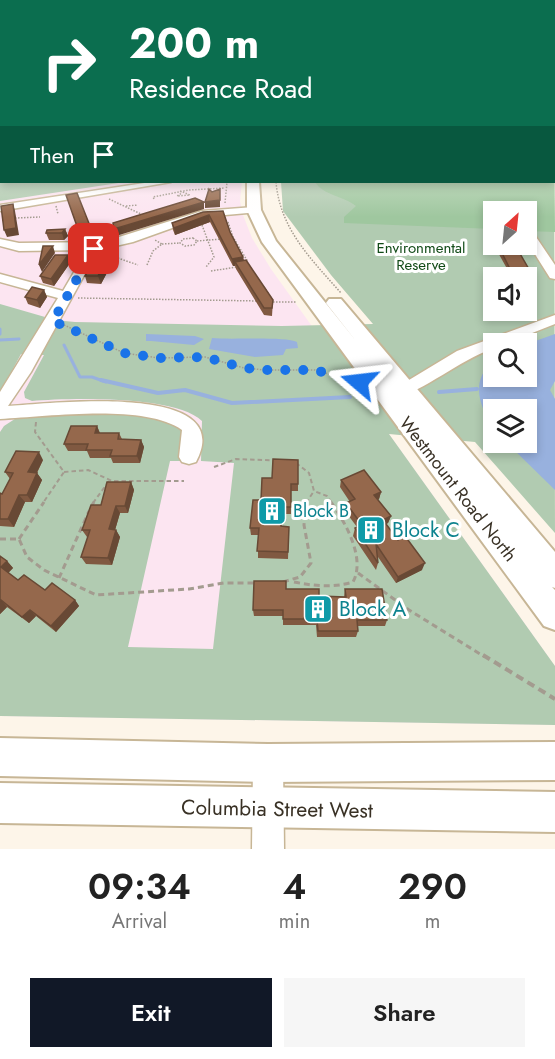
<!DOCTYPE html>
<style>
:root{--surface:#fff;--page:#f6f6f6;--text:#222;--muted:#767676;--accent:#111827}
body{margin:0;font-family:Jost,sans-serif;background:var(--page);color:var(--text);height:100vh;display:flex;flex-direction:column;font-size:22px;white-space:nowrap}
*{box-sizing:border-box;margin:0}
p{font-size:20px;color:var(--muted)}
.icon{flex:none;width:33px;height:33px;fill:none;stroke:currentColor;stroke-width:2;stroke-linecap:round;stroke-linejoin:round}
.map{position:relative;height:849px;overflow:hidden}
.panel{display:flex;flex-direction:column;background:var(--surface);flex:1}
.panel>*{flex:none}
.top-card{position:absolute;left:0px;top:0px;width:555px;height:183px;box-shadow:0 3px 9px #0003;background:#0b6e4f;color:#fff;overflow:hidden}
.needle{width:39px;rotate:27deg}
.fabs{position:absolute;left:483px;top:201px;display:grid;gap:12px}
.fabs a{display:grid;place-items:center;width:54px;height:54px;border-radius:0px;background:var(--surface);box-shadow:0 3px 9px #0003;font-size:30px}
.pin{position:absolute;display:grid;place-items:center;width:51px;height:51px;color:#fff;margin:-26px;border-radius:12px;box-shadow:0 3px 9px #0006}
.me{position:absolute;width:66px;margin:-33px;rotate:287deg;stroke-linejoin:round;filter:drop-shadow(0 0 4px #0008)}
.turn{display:flex;align-items:center;gap:21px;height:126px;padding:0 30px;font-size:27px}
.turn .icon{width:78px;height:78px;stroke-width:2.5}
.turn b{display:block;font-size:42px;line-height:51px}
.then{display:flex;align-items:center;height:57px;padding:0 30px;background:#0003;gap:12px;font-size:22px}
.eta{display:flex;justify-content:space-evenly;align-items:center;height:102px;text-align:center}
.eta b{font-size:36px;font-weight:600;line-height:42px}
.action{display:flex;gap:12px;margin-top:auto;padding:12px 30px}
.action a{flex:1;height:69px;border-radius:0px;background:var(--accent);color:#fff;font-size:24px;font-weight:600;line-height:69px;text-align:center}
.action a+a{background:var(--page);color:var(--text)}
.map>svg:first-child{display:block}
</style>
<div class="map">
<svg width="555" height="849" viewBox="0 0 555 849">
<rect width="100%" height="100%" fill="#fdf5e9"/>
<!-- education -->
<path fill="#fce5f1" d="M 0,98 L 2,182 L 242,182 L 240,201 L 243,215 L 252,238 L 271,269 L 555,666 L 555,725 L 0,716 Z"/>
<!-- green -->
<path fill="#b1cbb1" fill-rule="evenodd" d="M 0,98 L 2,182 L 125,182 L 0,201 Z
M 554,98 L 555,533 L 475,442 L 389,434 L 555,666 L 555,725 L 0,716 L 0,432 L 4,426 L 21,415 L 119,412 L 174,420 L 183,426 L 182,461 L 170,461 L 128,647 L 213,649 L 234,463 L 201,461 L 202,421 C 175,395 69,398 32,401 L 25,398 L 24,392 L 44,355 L 21,354 L 0,393 L 0,304 L 45,317 L 44,319 L 75,322 L 282,326 L 373,324 L 331,275 L 283,211 L 281,182 L 554,182 ZM 494,212 L 526,212 L 526,244 L 494,244 ZM 494,278 L 526,278 L 526,310 L 494,310 ZM 494,344 L 526,344 L 526,376 L 494,376 ZM 494,410 L 526,410 L 526,442 L 494,442 Z"/>
<!-- forest -->
<path fill="#9fc79f" d="M 554,124 L 555,232 L 527,231 L 526,212 L 494,212 L 493,229 L 344,223 L 344,217 L 356,206 C 344,196 324,196 315,182 L 554,182 Z"/>
<!-- water -->
<path fill="#98b1de" d="M 146,334 L 195,336 L 204,339 L 194,345 L 151,341 L 146,341 Z
M 555,334 L 555,381 L 550,390 L 555,399 L 555,490 L 507,443 L 526,442 L 526,410 L 494,410 L 493,426 C 478,405 471,380 493,361 L 494,376 L 526,376 L 527,344 Z
M 212,338 C 231,340 285,336 297,342 L 298,348 L 286,349 L 283,355 L 255,357 L 209,349 Z"/>
<g fill="none" stroke-linecap="round" stroke-linejoin="round">
<!-- stream-far1 -->
<path stroke="#98b1de" stroke-width="3" d="M 0,329 L 0,334
M 0,340 L 19,339
M 64,345 L 80,377 L 92,377 L 106,382"/>
<!-- stream -->
<path stroke="#98b1de" stroke-width="4" d="M 101,380 L 158,393 L 185,390 L 232,403 L 350,397
M 439,392 L 477,389"/>
<!-- minor casing -->
<g stroke="#c7b696" stroke-width="3">
<path id="minor" d="M 151,182 L 171,182 L 0,211 L 0,205 Z
M 254,207 L 259,210 L 258,212 L 203,217 L 133,242 L 98,250 L 31,372 L 8,406 C 45,404 240,380 196,462 L 189,464 L 182,462 L 179,457 L 182,430 C 144,403 47,417 0,419 L 0,392 L 58,298 L 0,282 L 0,274 L 63,291 L 87,250 L 19,251 L 0,246 L 0,239 L 19,243 L 103,242 L 202,211 Z
M 526,227 L 530,228 L 555,265 L 555,279 L 550,278 L 526,240 Z
M 555,315 L 555,324 L 504,344 L 494,344 L 494,348 C 456,362 428,389 391,400 L 383,394 L 385,390 L 399,386 L 457,351 Z
M 268,748 L 279,752 L 283,763 L 284,849 L 252,849 L 253,763 L 257,752 Z"/>
</g>
<!-- major casing -->
<g stroke="#c7b696" stroke-width="4">
<path id="major" d="M 247,182 L 259,182 L 261,210 L 276,241 L 356,341 L 326,303 L 329,299 L 341,299 L 555,552 L 555,588 L 552,587 L 555,590 L 555,630 L 544,626 L 262,242 L 247,210 Z
M 0,738 L 268,744 L 555,742 L 555,780 L 268,782 L 0,776 Z
M 0,783 L 555,792 L 555,832 L 0,823 Z"/>
</g>
<!-- path-far3 -->
<path stroke="#a39b8f" stroke-width="1.5" stroke-dasharray="1.5 1.5" stroke-linecap="butt" d="M 276,182 C 280,229 311,259 341,293
M 180,191 L 190,195 L 177,196 L 182,193
M 109,199 L 143,215
M 154,199 L 153,197 L 189,190 L 225,188
M 225,203 L 227,182
M 56,206 L 58,214
M 126,206 L 138,205
M 15,218 L 40,217
M 228,222 L 233,237 L 248,262
M 202,225 L 214,257 L 206,267
M 193,238 L 197,241 L 194,245 L 185,246 L 180,243 L 183,239 Z
M 197,241 L 221,239
M 162,244 L 180,243
M 115,257 L 138,265
M 147,265 L 153,251 L 162,244 L 155,240
M 211,271 L 237,267
M 264,287 L 274,302
M 78,298 L 258,301
M 273,302 L 297,302
M 64,325 L 124,353 L 159,358 L 205,357 L 244,368 L 265,370 L 315,370 L 356,382"/>
<!-- path-far2 -->
<path stroke="#a39b8f" stroke-width="2" stroke-dasharray="4.5 3" stroke-linecap="butt" d="M 351,380 L 357,382
M 36,422 L 35,432 L 64,472 L 43,503
M 296,463 L 309,473 L 314,491 L 327,496 L 332,503
M 214,467 L 236,459 L 291,461
M 64,472 L 88,470 L 112,481 L 184,481
M 93,503 L 109,481
M 306,503 L 314,491"/>
<!-- path-far1 -->
<path stroke="#a39b8f" stroke-width="3" stroke-dasharray="6 4" stroke-linecap="butt" d="M 92,505 L 94,502
M 0,539 L 19,539 L 27,557 L 44,570 L 96,595 L 189,589 L 224,583 L 257,583
M 19,539 L 44,502
M 358,573 L 409,610 L 485,657
M 59,578 L 89,511
M 283,582 L 300,577 L 311,563 L 304,525 L 306,502
M 294,582 C 314,586 333,588 353,582 C 366,558 345,522 331,502"/>
<!-- path -->
<path stroke="#a39b8f" stroke-width="4" stroke-dasharray="8 5" stroke-linecap="butt" d="M 483,655 L 555,699"/>
<!-- minor -->
<use href="#minor" fill="#fff" fill-rule="evenodd"/>
<!-- major -->
<use href="#major" fill="#fff" fill-rule="evenodd"/>
</g>
<!-- wall -->
<path fill="#805941" d="M 223,211 L 230,232 L 243,257 L 244,260 L 273,300 L 272,316 L 264,315 L 236,269 L 235,266 L 233,266 L 210,222 L 175,235 L 173,230 L 172,223 Z
M 65,229 L 68,236 L 64,240 L 49,240 L 46,233 Z
M 498,245 L 530,271 L 528,275 L 510,274 L 496,249 Z
M 118,252 L 101,284 L 87,283 L 85,276 Z
M 68,255 L 70,263 L 54,286 L 43,283 L 40,276 Z
M 44,290 L 47,297 L 40,308 L 28,304 L 25,297 Z
M 97,426 L 100,433 L 119,433 L 122,439 L 141,440 L 144,447 L 140,463 L 113,463 L 111,458 L 90,458 L 87,451 L 68,451 L 64,444 Z
M 43,460 L 37,473 L 42,480 L 32,502 L 25,502 L 14,527 L 0,526 L 0,493 L 2,494 L 10,479 L 5,472 Z
M 298,460 L 298,491 L 291,491 L 291,514 L 281,514 L 281,526 L 289,527 L 288,559 L 258,558 L 258,535 L 251,535 L 250,528 L 261,500 Z
M 341,480 L 381,492 L 379,499 L 378,500 L 391,516 L 388,523 L 386,524 L 422,570 L 396,583 L 378,557 L 378,563 L 376,570 L 353,536 L 355,528 L 357,527 L 345,511 L 346,503 L 350,502 L 340,487 Z
M 131,482 L 134,490 L 128,513 L 120,513 L 115,530 L 116,530 L 120,537 L 112,565 L 86,564 L 81,557 L 88,537 L 87,537 L 82,530 L 101,505 Z
M 0,556 L 7,561 L 13,568 L 8,573 L 18,580 L 75,600 L 79,606 L 56,632 L 36,616 L 29,623 L 7,607 L 0,614 Z
M 286,589 L 319,596 L 344,597 L 345,589 L 387,620 L 385,626 L 357,626 L 358,631 L 356,637 L 317,637 L 316,625 L 283,625 L 283,616 L 254,616 L 253,610 Z"/>
<!-- shaded-wall -->
<path fill="#684935" d="M 220,189 L 220,207 L 205,208 L 205,202 Z
M 204,202 L 204,209 L 116,236 L 114,229 Z
M 13,204 L 15,211 L 19,235 L 7,237 L 4,230 Z
M 209,215 L 210,222 L 175,235 L 174,228 Z
M 65,229 L 68,236 L 64,240 L 62,233 Z
M 92,231 L 94,238 L 81,239 L 79,232 Z
M 116,245 L 118,252 L 101,284 L 98,276 Z
M 53,246 L 55,253 L 42,272 L 39,265 Z
M 68,255 L 70,263 L 54,286 L 51,279 Z
M 243,257 L 244,265 L 235,262 L 235,266 L 233,266 L 232,259 Z
M 44,290 L 47,297 L 40,308 L 37,300 Z
M 97,426 L 100,434 L 95,433 Z
M 141,440 L 144,447 L 140,463 L 137,456 Z
M 39,452 L 43,460 L 33,480 L 28,472 Z
M 37,473 L 42,480 L 32,502 L 27,495 Z
M 131,482 L 134,490 L 128,513 L 125,506 Z
M 381,492 L 379,499 L 372,502 L 374,495 Z
M 19,495 L 25,502 L 14,527 L 8,519 Z
M 116,506 L 120,513 L 113,537 L 109,529 Z
M 391,516 L 388,523 L 381,527 L 383,520 Z
M 116,530 L 120,537 L 112,565 L 108,558 Z
M 7,561 L 13,568 L 7,574 L 1,567 Z
M 425,563 L 422,570 L 396,583 L 398,577 Z
M 1,600 L 7,607 L 0,614 L 0,601 Z
M 75,600 L 79,606 L 56,632 L 51,626 Z
M 30,610 L 36,616 L 29,623 L 22,617 Z"/>
<!-- building -->
<path fill="#95684c" stroke="#684935" stroke-width="1.5" d="M 209,189 L 212,192 L 220,189 L 220,200 L 205,202 Z
M 77,193 L 92,231 L 79,232 L 66,195 Z
M 195,198 L 204,202 L 114,229 L 113,223 Z
M 13,204 L 16,228 L 4,230 L 1,206 Z
M 223,211 L 230,232 L 243,257 L 232,259 L 209,215 L 174,228 L 172,223 L 203,212 Z
M 65,229 L 62,233 L 46,233 L 47,230 Z
M 116,245 L 98,276 L 85,276 L 99,252 Z
M 498,245 L 515,245 L 530,271 L 511,271 Z
M 43,246 L 53,246 L 39,265 Z
M 55,255 L 68,255 L 51,279 L 40,276 Z
M 246,260 L 273,300 L 272,308 L 264,308 L 235,262 Z
M 32,287 L 44,290 L 37,300 L 25,297 Z
M 71,426 L 97,426 L 95,433 L 119,433 L 118,439 L 141,440 L 137,456 L 110,456 L 112,450 L 86,450 L 88,444 L 64,444 Z
M 16,451 L 39,452 L 28,472 L 37,473 L 27,495 L 19,495 L 8,519 L 0,519 L 0,493 L 2,494 L 13,473 L 5,472 Z
M 273,459 L 298,460 L 298,484 L 291,484 L 291,507 L 281,507 L 281,526 L 289,527 L 288,552 L 257,551 L 259,528 L 250,528 L 253,500 L 261,500 L 262,478 L 272,478 Z
M 364,470 L 381,492 L 374,495 L 391,516 L 383,520 L 398,540 L 405,536 L 425,563 L 398,577 L 376,544 L 378,563 L 355,528 L 362,525 L 346,503 L 355,499 L 341,480 Z
M 107,482 L 131,482 L 125,506 L 116,506 L 109,529 L 116,530 L 108,558 L 81,557 L 90,530 L 82,530 L 91,505 L 101,505 Z
M 0,556 L 7,561 L 1,567 L 18,580 L 24,575 L 45,590 L 52,583 L 75,600 L 51,626 L 30,610 L 22,617 L 1,600 L 0,601 Z
M 254,581 L 286,581 L 286,589 L 319,589 L 319,596 L 346,597 L 345,589 L 382,589 L 387,620 L 357,620 L 358,631 L 318,631 L 317,619 L 283,619 L 283,610 L 253,610 Z"/>
<!-- sky -->
<linearGradient id="sky" x2="0" y2="1"><stop stop-color="#88b3e4"/><stop offset="0.45" stop-color="#fefaf5"/><stop offset="1" stop-color="#fefaf5" stop-opacity="0"/></linearGradient>
<rect width="555" height="217" fill="url(#sky)"/>
<g fill="none" stroke-linecap="round" stroke-linejoin="round">
<!-- route -->
<path stroke="#1a73e8" stroke-width="10" stroke-dasharray="0 18" d="M 94,249 L 53,321 L 124,353 L 159,358 L 205,357 L 244,368 L 265,370 L 315,370 L 359,382"/>
</g>
<!-- icons -->
<defs>
<g id="building-square" transform="scale(1.5)"><rect x="-9" y="-9" width="18" height="18" rx="4" fill="#0f9aa8" stroke="#fff"/><path d="M-4-6H4V6H1V3H-1V6H-4ZM-2.5-4.3h1.7v1.8h-1.7ZM.8-4.3h1.7v1.8H.8ZM-2.5-1h1.7V.8h-1.7ZM.8-1h1.7V.8H.8Z" fill="#fff"/></g>
</defs>
<g fill-rule="evenodd">
<use href="#building-square" x="272" y="511"/>
<use href="#building-square" x="371" y="530"/>
<use href="#building-square" x="318" y="609"/>
</g>
<g text-anchor="middle" dominant-baseline="central" stroke-width="6" stroke-linejoin="round" paint-order="stroke">
<!-- far-park labels -->
<g font-size="15" fill="#114a17" stroke="#fff">
<text x="421" y="248">Environmental<tspan x="421" dy="17">Reserve</tspan></text>
</g>
<!-- street labels -->
<g font-size="18" fill="#393125" stroke="#fff">
<text transform="translate(458 489) rotate(52)">Westmount Road North</text>
</g>
<!-- culture labels -->
<g font-size="18" fill="#0d838f" stroke="#fff" text-anchor="start">
<text x="293" y="511">Block B</text>
</g>
<!-- near-culture labels -->
<g font-size="21" fill="#0d838f" stroke="#fff" text-anchor="start">
<text x="392" y="530">Block C</text>
<text x="339" y="609">Block A</text>
</g>
<!-- near-street labels -->
<g font-size="21" fill="#393125" stroke="#fff">
<text transform="translate(277 809) rotate(1)">Columbia Street West</text>
</g>
</g>
</svg>
<div class="fabs">
<a><svg class="needle" viewBox="-14 -14 28 28"><path d="M0-13l5 13h-10z" fill="#e53935"/><path d="M0 13l5-13h-10z" fill="#767676"/></svg></a>
<a><svg class="icon" aria-label="sound" viewBox="0 0 24 24"><path d="M4 9h4l5-4v14l-5-4H4zM17 9q2 3 0 6"/></svg></a>
<a><svg class="icon" aria-label="search" viewBox="0 0 24 24"><circle cx="10" cy="10" r="6"/><path d="M15 15l6 6"/></svg></a>
<a><svg class="icon" aria-label="layers" viewBox="0 0 24 24"><path d="M12 4l9 5-9 5-9-5zM3 14l9 5 9-5"/></svg></a>
</div>
<div class="pin" style="left:94px;top:249px;background:#d93025"><svg class="icon" aria-label="arrive" viewBox="0 0 24 24"><path d="M6 21V4h12l-3 4 3 4H6"/></svg></div>
<svg class="me" style="left:359px;top:382px" viewBox="-20 -20 40 40"><path d="M0-17L14 15 0 8-14 15z" fill="#1a73e8" stroke="#fff" stroke-width="4"/></svg>
<div class="top-card">
<div class="turn"><svg class="icon" aria-label="right" viewBox="0 0 24 24"><path d="M7 20v-9h11M14 6l5 5-5 5"/></svg><div><b>200 m</b>Residence Road</div></div>
<div class="then">Then<svg class="icon" aria-label="arrive" viewBox="0 0 24 24"><path d="M6 21V4h12l-3 4 3 4H6"/></svg></div>
</div>
</div>
<section class="panel">
<div class="eta">
<div><b>09:34</b><p>Arrival</p></div>
<div><b>4</b><p>min</p></div>
<div><b>290</b><p>m</p></div>
</div>
<div class="action"><a>Exit</a><a>Share</a></div>
</section>
